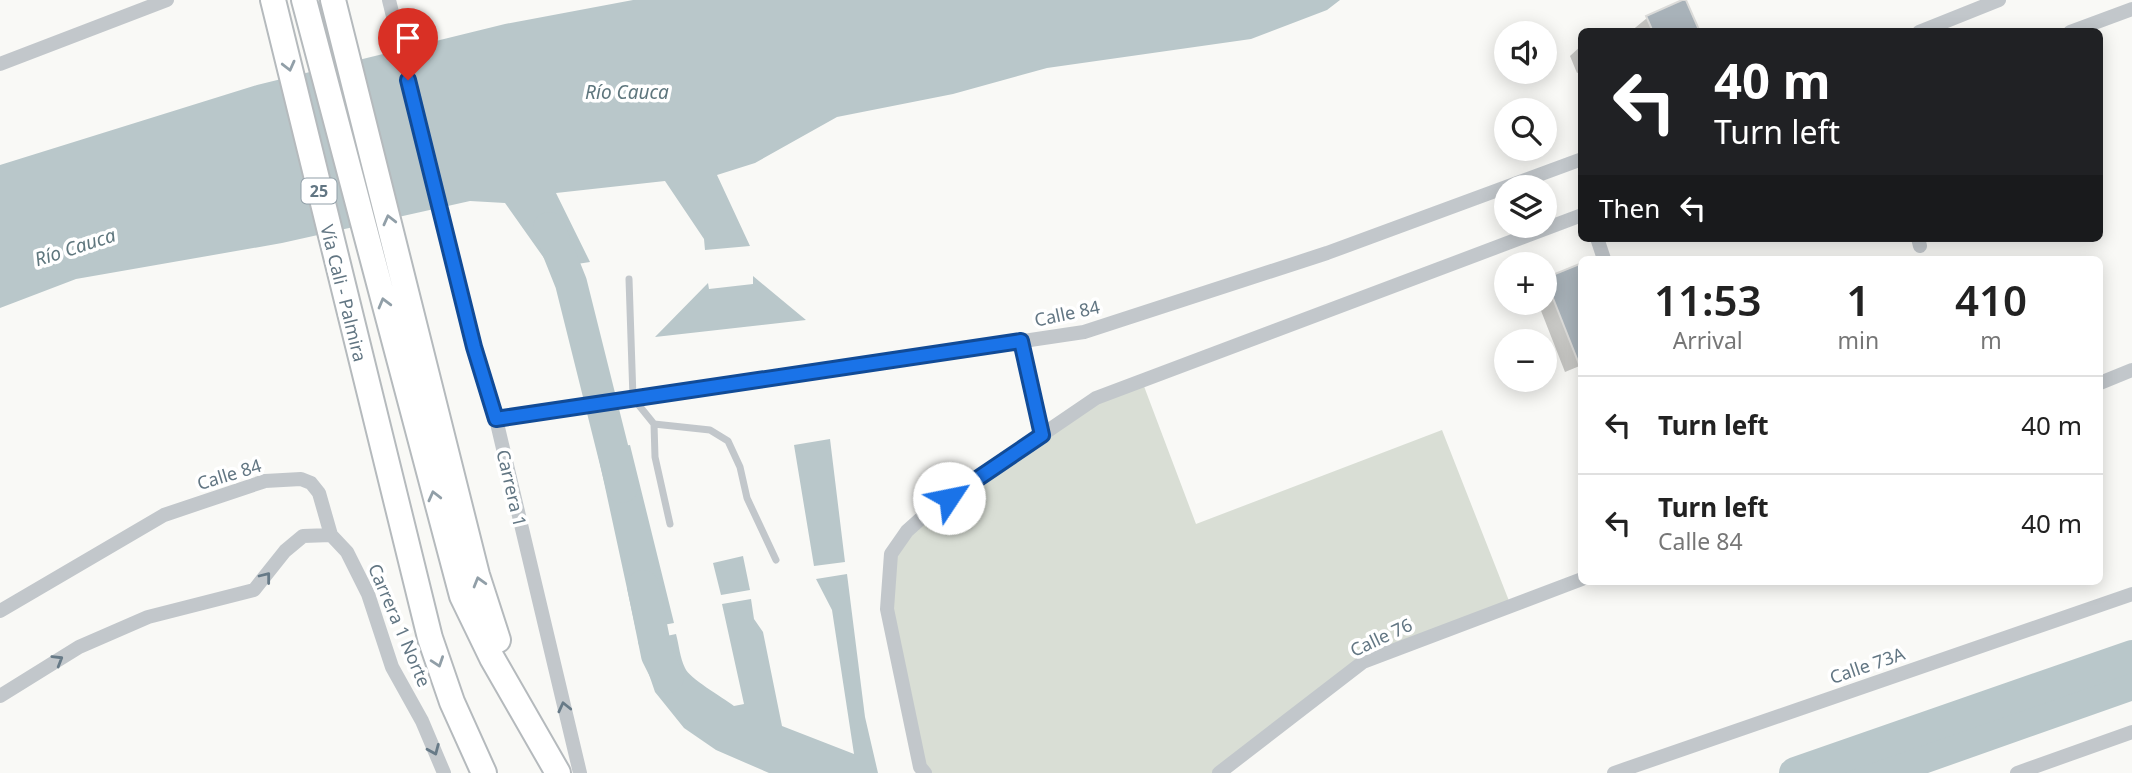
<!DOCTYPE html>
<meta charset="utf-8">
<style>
:root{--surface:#fff;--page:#f6f6f6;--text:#222;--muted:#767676;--line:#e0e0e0}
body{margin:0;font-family:"Noto Sans",sans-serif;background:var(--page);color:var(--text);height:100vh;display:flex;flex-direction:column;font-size:26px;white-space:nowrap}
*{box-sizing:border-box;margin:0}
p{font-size:23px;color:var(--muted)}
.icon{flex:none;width:38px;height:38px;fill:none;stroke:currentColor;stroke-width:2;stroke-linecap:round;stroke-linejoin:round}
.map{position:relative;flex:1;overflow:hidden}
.panel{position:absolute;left:1578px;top:256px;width:525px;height:329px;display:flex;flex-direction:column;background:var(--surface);border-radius:10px;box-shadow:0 4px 18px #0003}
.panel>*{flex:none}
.guide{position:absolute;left:1578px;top:28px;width:525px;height:214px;border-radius:10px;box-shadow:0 4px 18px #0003;background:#202124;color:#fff;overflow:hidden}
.controls{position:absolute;left:1494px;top:21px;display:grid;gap:14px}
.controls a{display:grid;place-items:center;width:63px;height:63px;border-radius:50%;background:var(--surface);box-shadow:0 4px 18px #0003;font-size:35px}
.pin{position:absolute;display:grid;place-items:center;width:60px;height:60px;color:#fff;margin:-72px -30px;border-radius:50% 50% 50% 0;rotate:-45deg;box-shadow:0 0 7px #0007}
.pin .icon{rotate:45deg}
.me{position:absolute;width:77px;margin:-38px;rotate:56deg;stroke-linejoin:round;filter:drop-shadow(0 0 5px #0008)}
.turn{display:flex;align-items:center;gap:24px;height:147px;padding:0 21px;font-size:32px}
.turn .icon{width:91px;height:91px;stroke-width:2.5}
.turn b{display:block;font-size:49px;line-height:60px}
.then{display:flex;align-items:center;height:66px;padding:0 21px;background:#0003;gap:14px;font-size:26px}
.eta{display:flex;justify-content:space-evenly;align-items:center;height:119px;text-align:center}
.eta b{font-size:42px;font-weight:600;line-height:49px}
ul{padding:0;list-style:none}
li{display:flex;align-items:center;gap:21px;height:98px;padding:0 21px;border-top:2px solid var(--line)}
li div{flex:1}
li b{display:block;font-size:26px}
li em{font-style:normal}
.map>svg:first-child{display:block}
</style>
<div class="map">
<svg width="2132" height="773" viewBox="0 0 2132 773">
<rect width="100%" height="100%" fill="#f9f9f6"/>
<!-- green -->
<path fill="#d9ded5" d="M 1142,381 L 1196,524 L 1442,430 L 1511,606 L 1383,653 L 1219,773 L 925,773 L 891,639 L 891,554 L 907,531 L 1096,398 Z"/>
<!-- water -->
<path fill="#b9c7ca" d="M 633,0 L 1340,0 L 1327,10 L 1251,39 L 1047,68 L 953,94 L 837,117 L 755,163 L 717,175 L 750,246 L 705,250 L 704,239 L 665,181 L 556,193 L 590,262 L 551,268 L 505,203 L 470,201 L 282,243 L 76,279 L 0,308 L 0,165 L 257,85 L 505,24 Z
M 753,276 L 806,320 L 655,337 L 708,283 L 709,289 L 753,284 Z
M 830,439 L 845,562 L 814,566 L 794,445 Z
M 630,445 L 674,623 L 636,630 L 597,450 Z
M 743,556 L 750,590 L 721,595 L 713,563 Z
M 847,574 L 865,717 L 878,773 L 769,773 L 716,750 L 684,728 L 655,692 L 638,642 L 676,634 C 679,645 680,658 685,668 C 690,679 721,696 734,706 L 744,704 L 722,604 L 751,599 L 754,619 L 763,632 L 782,726 L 854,754 L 832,610 L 816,579 Z
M 2132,667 L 2132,701 L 1928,773 L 1830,773 Z"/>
<!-- shadow -->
<path fill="#0003" d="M 1647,18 L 1698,32 L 1630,32 Z
M 1582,45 L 1582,71 L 1577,73 L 1570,56 Z
M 1582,269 L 1582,365 L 1565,372 L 1538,303 L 1545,303 L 1546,280 Z"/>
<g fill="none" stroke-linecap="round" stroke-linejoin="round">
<!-- river -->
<path stroke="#b9c7ca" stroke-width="32" d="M 549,228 L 571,283 L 622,487
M 643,586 L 657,655 L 668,677
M 1795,773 L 2132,656"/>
</g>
<!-- building -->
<path fill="#a8b2b9" stroke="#dbdbd9" stroke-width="2" d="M 1682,0 L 1686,0 L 1700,32 L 1653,32 L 1646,16 Z
M 1582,263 L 1582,369 L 1581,369 L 1545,278 Z"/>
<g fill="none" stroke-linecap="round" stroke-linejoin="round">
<!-- trunk casing -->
<g stroke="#b5babd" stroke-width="28">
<path id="trunk" d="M 273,0 L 430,638 L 452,702 L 484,773
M 304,0 L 462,596 L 492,658 L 558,773
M 333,0 L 477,575 L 498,640"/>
</g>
<!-- service -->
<path stroke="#c2c7cb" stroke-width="7" d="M 629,279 L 633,398 L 654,424
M 670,524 L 655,457 L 654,424 L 710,430 L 728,441 L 740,467 L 747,498 L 776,560"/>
<!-- minor -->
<path stroke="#c2c7cb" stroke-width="14" d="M 389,0 L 474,347 L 496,419 L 580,773
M 1919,32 L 1999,0
M 2070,32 L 2132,9
M 0,64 L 167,0
M 1597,238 L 1604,259
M 1918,238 L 1920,246
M 1021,341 L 1042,435
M 2100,383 L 2132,370
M 496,419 L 1084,332 L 1327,253 L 1582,159
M 0,611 L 164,515 L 265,481 L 301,479 L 311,483 L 319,493 L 331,535 L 347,552 L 368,594 L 392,667 L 422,721 L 444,773
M 0,696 L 79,647 L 148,617 L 254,590 L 285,551 L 303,536 L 331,535
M 925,773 L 920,767 L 887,609 L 891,554 L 907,531 L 926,514 L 1096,398 L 1582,215
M 1219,773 L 1363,662 L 1582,579
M 1614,773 L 2132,594
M 2017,773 L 2132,732"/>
<!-- trunk -->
<use href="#trunk" stroke="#fff" stroke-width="24"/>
</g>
<!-- one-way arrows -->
<defs><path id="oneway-chevron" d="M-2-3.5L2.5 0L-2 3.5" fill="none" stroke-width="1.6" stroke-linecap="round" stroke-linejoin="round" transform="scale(1.75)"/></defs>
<g stroke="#919fa8">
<use href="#oneway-chevron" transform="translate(289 66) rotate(76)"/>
<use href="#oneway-chevron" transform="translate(389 220) rotate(-104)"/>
<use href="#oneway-chevron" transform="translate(384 303) rotate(-105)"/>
<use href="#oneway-chevron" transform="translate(434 496) rotate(-104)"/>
<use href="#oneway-chevron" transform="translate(479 582) rotate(-106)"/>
<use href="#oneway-chevron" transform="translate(438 662) rotate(71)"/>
</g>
<g stroke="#677a87">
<use href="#oneway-chevron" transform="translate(266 577) rotate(-52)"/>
<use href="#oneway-chevron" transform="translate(58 660) rotate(-31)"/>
<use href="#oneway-chevron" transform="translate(564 707) rotate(-103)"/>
<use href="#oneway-chevron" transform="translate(434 750) rotate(67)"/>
</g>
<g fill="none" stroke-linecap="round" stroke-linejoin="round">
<!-- route casing -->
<g stroke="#114b97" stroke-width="18">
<path id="route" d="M 408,80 L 474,347 L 496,419 L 1021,341 L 1042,435 L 949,498"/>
</g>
<!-- route -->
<use href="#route" stroke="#1a73e8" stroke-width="12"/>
</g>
<g text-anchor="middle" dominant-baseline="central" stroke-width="7" stroke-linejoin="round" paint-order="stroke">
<!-- shield labels -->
<rect fill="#fff" stroke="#919fa8" stroke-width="2" x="301.5" y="178.5" width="35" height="25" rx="5"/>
<g font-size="16" font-weight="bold" fill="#627683">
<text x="319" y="191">25</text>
</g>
<!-- street labels -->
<g font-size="18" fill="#627683" stroke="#fff">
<text transform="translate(344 293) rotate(76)">Vía Cali - Palmira</text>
<text transform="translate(1067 313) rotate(-12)">Calle 84</text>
<text transform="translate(229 474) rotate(-17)">Calle 84</text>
<text transform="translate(512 488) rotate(77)">Carrera 1</text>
<text transform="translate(400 625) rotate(67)">Carrera 1 Norte</text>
<text transform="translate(1381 637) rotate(-25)">Calle 76</text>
<text transform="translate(1867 665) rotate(-19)">Calle 73A</text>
</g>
<!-- water labels -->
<g font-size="19" font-style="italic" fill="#5e767d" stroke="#fff">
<text x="627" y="92">Río Cauca</text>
<text transform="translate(75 247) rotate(-18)">Río Cauca</text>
</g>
</g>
</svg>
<div class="controls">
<a><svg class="icon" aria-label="sound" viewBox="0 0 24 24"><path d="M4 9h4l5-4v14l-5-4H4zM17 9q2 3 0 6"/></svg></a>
<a><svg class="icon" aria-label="search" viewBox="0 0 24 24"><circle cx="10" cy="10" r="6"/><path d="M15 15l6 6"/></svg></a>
<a><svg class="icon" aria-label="layers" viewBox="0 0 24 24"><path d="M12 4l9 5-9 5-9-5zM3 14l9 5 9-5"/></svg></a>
<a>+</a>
<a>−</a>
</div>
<div class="pin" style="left:408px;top:80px;background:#d93025"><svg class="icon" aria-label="arrive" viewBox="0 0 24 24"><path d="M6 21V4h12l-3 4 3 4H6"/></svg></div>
<svg class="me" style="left:949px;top:498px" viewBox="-20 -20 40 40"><circle r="19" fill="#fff"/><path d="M0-13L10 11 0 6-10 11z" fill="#1a73e8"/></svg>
<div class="guide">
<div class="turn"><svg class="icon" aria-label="left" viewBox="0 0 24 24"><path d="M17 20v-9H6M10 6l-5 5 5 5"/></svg><div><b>40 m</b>Turn left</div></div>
<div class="then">Then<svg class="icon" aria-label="left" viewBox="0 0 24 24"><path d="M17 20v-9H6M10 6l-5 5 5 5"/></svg></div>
</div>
<section class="panel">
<div class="eta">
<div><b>11:53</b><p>Arrival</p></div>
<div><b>1</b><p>min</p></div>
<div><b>410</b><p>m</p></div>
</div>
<ul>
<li><svg class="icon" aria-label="left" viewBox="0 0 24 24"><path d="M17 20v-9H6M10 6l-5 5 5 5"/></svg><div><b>Turn left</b></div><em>40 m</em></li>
<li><svg class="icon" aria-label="left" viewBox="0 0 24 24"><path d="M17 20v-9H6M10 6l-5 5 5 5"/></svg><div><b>Turn left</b><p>Calle 84</p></div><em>40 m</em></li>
</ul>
</section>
</div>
